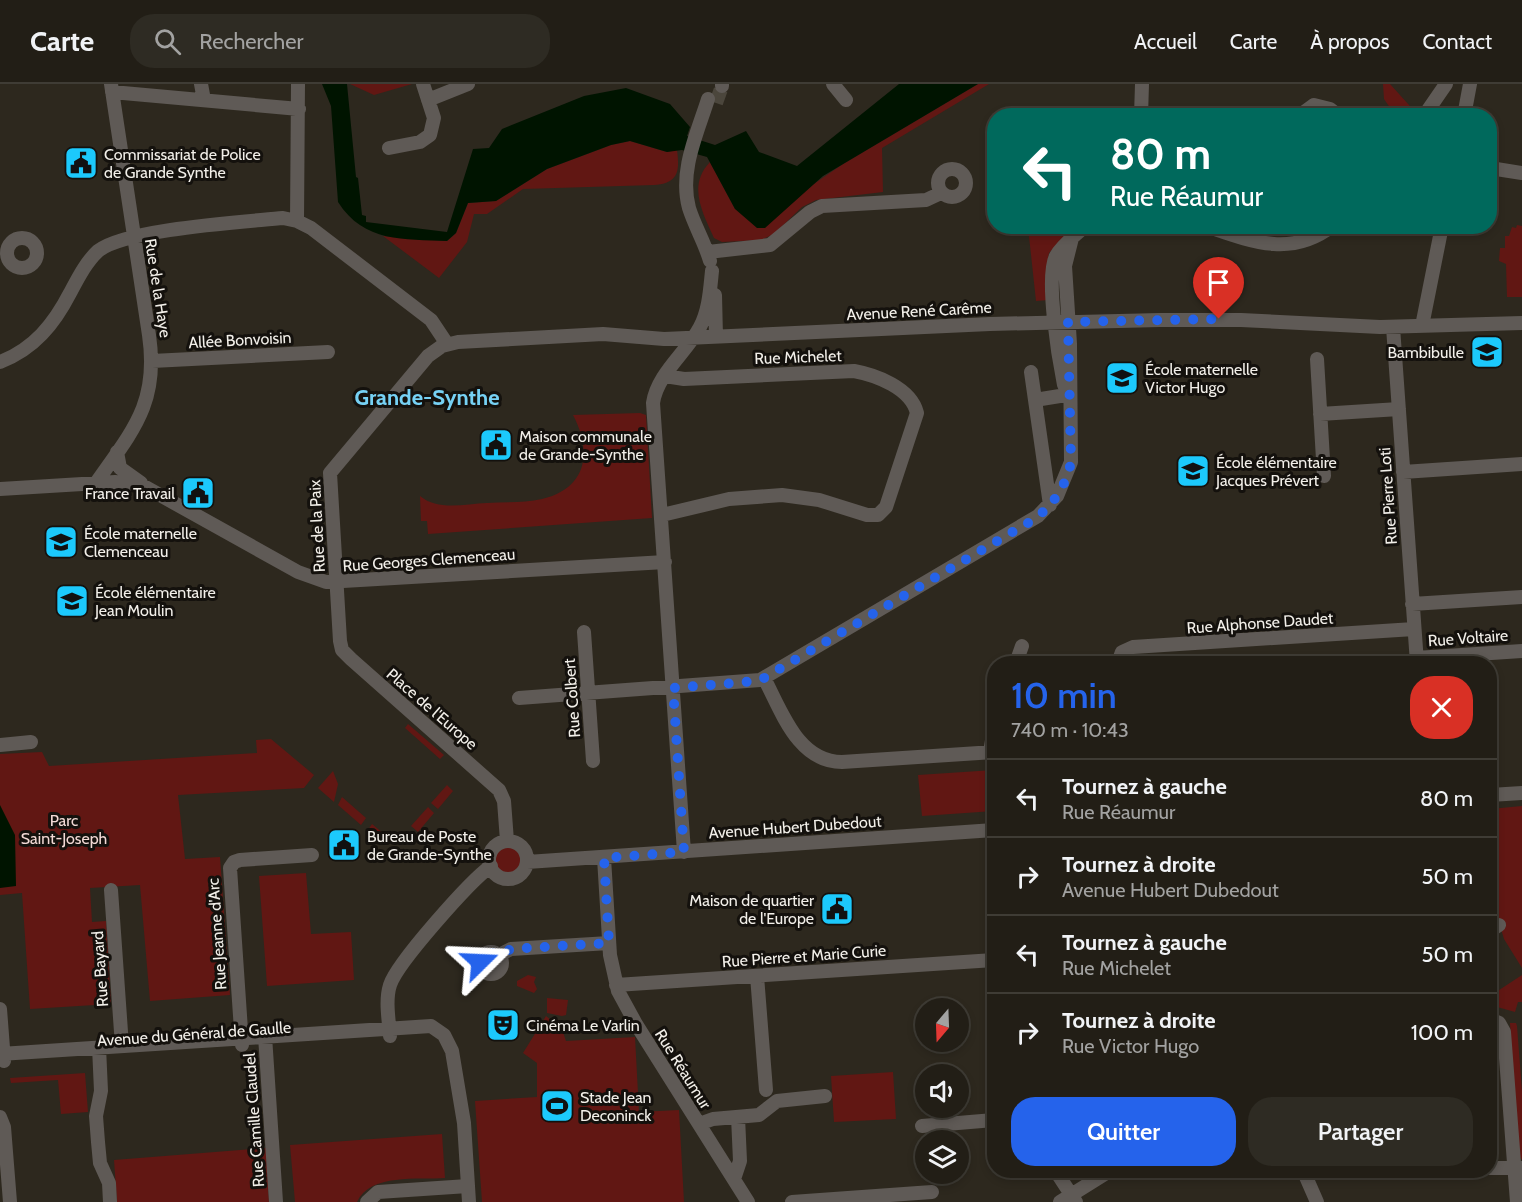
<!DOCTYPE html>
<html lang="fr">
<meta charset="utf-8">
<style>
:root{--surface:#221e16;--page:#2e2b23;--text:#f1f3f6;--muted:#a2a2a1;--line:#3f3c35;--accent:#2563eb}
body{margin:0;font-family:Cabin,sans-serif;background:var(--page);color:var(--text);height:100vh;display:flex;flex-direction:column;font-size:22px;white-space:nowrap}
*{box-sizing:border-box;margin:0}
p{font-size:20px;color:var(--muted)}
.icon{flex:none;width:33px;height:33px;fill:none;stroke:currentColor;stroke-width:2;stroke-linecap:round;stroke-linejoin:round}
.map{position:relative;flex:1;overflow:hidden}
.panel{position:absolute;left:987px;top:572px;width:510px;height:522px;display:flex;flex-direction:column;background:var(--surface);border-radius:24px;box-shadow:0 3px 9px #0003,0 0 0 2px var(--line)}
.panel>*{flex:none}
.banner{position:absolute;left:987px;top:24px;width:510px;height:126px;border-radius:24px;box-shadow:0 3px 9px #0003,0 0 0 2px var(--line);background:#00695c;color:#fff;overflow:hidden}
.needle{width:39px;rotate:199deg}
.tools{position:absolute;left:915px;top:914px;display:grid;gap:12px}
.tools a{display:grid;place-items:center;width:54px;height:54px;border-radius:50%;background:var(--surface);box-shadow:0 3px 9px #0003,0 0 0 2px var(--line);font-size:30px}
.pin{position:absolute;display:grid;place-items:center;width:51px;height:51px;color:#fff;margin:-62px -26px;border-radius:50% 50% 50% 0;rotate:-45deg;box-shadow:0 0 6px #0007}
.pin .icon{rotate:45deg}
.me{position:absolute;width:66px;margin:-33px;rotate:69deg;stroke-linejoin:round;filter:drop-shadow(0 0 4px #0008)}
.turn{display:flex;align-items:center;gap:21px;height:126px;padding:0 24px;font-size:27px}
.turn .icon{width:78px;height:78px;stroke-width:2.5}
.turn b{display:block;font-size:42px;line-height:51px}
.round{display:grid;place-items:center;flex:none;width:63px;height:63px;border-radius:24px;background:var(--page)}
.overview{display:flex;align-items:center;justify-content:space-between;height:102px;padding:0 24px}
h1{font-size:36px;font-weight:600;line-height:45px;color:var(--accent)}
.cta{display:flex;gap:12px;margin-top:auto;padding:12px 24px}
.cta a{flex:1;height:69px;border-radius:24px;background:var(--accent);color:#fff;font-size:24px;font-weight:600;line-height:69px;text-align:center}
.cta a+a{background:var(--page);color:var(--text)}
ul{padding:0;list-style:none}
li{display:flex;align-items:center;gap:18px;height:78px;padding:0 24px;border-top:2px solid var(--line)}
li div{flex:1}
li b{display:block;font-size:22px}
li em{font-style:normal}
header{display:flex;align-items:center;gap:36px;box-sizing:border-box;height:84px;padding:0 30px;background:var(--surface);border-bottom:2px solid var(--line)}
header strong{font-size:28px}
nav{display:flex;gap:33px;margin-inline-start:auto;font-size:21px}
.search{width:420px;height:54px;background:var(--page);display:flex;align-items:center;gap:15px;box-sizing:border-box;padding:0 21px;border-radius:24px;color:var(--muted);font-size:22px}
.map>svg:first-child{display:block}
</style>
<header>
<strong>Carte</strong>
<div class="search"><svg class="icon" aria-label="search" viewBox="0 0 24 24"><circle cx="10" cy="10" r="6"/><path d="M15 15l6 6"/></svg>Rechercher</div>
<nav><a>Accueil</a><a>Carte</a><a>À propos</a><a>Contact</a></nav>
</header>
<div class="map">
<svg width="1522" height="1118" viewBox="0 0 1522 1118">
<rect width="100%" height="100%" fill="#2d281e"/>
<!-- green -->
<path fill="#611713" d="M 350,0 L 412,0 L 374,11 Z
M 978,0 L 989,0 L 882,64 L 883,108 L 816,116 L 802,123 L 774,150 L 761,156 L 722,158 L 714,154 C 703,129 687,102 710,78 L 735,125 L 802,108 L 843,80 Z
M 1383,0 L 1390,0 L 1418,31 L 1395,31 L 1384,15 Z
M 1016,23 L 1062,26 L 1068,31 L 1016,31 Z
M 630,57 L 667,68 L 677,66 C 680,88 678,99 654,101 L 523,105 L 487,130 L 474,130 L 467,158 L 439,194 L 383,152 L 447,157 L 456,149 L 468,119 L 496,117 L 547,85 L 611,61 Z
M 1517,141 L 1522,142 L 1522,213 L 1507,213 L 1506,180 L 1499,177 L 1500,164 L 1505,164 L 1505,152 L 1509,152 L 1512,143 L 1516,144 Z
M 1028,143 L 1075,143 L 1049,169 L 1047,182 L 1049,216 L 1036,217 Z
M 640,329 L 646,331 L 652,434 L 428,450 L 427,437 L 421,437 L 420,412 C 438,427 464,420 487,419 C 505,418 525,419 542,415 C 588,404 592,367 573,331 Z
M 408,640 L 444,671 L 440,675 L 405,644 Z
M 271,655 L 314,691 L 304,704 L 178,711 L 185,775 L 220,773 L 230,911 L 150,917 L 140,801 L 90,804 L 92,838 L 106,837 L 111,920 L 30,925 L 22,809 L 0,811 L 0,670 L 42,668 L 49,682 L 257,669 L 256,656 Z
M 994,686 L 994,727 L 922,732 L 918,691 Z
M 333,687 L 338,700 L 334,718 L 318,704 Z
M 447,701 L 453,707 L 438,725 L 431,719 Z
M 342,713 L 366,734 L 361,741 L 338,721 Z
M 1522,722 L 1522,884 L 1504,855 L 1497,832 L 1490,832 L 1490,725 Z
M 428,723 L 434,729 L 418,748 L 411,742 Z
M 372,740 L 384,750 L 382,759 L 368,746 Z
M495 776a13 13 0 1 1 26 0a13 13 0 1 1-26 0Z
M 306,789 L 311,850 L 351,848 L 354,896 L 267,902 L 259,792 Z
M 528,891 L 536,893 L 534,898 L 537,905 L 534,909 L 517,902 L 517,897 Z
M 1522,891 L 1522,918 L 1518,918 L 1515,928 L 1490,921 L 1490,912 Z
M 547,914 L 568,916 L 566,931 L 562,932 L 547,929 Z
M 546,932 L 562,945 L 566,957 L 635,953 L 639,1028 L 679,1026 L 684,1118 L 482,1118 L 475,1017 L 537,1013 L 537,979 L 523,969 Z
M 1510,939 L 1516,939 L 1517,942 L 1522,1007 L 1522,1076 C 1511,1060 1512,966 1510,939 Z
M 893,988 L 896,1035 L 834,1038 L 831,992 Z
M 85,989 L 88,1028 L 61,1030 L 58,996 L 11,999 L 10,994 Z
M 442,1050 L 445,1094 C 418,1096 370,1089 357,1118 L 295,1118 L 290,1061 Z
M 266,1064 L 269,1118 L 117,1118 L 114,1076 Z"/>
<!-- water -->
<path fill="#001400" d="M 322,0 L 347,0 L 356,93 L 358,94 L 362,131 L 366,132 L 366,138 L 447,148 L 473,65 L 489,64 L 502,45 L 584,12 L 626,4 L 670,20 L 690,43 L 687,52 L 715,61 L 746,47 L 759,68 L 797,82 L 899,0 L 978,0 L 823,92 L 765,144 L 757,144 L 735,125 L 707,73 L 682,66 L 667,68 L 630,57 L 611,61 L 547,85 L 496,117 L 468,119 L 456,149 L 447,157 C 404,155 364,159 338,118 L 331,22 Z
M 0,721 L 15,751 L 16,802 L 0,804 Z"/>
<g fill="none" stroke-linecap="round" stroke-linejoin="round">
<!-- minor-tunnel -->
<path stroke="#4b463c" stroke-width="14" stroke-dasharray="14 7" stroke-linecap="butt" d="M 716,19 L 722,2"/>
<!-- minor -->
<path stroke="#5f5a56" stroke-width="14" d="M 201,0 L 204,16
M 833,0 L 846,16
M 722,2 L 722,0
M 112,8 L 299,25
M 708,15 C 697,50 679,87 689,124 C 695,143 705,159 710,177
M 428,16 L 468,0
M 1141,32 L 1142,0
M 1299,32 L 1314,21 L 1330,25 L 1339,32
M 1424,32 L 1446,0
M 1464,32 L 1470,0
M 389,64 L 420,58 L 430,51 L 434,34 L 423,0
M 1490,84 L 1522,89
M938 99a14 14 0 1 1 28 0a14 14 0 1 1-28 0Z
M 297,137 L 298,0
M 1206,142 C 1250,157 1291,174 1332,142
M7 169a15 15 0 1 1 30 0a15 15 0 1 1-30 0Z
M 708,168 L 770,161 L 810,128 L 822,122 L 926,116 L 941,109
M 715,211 L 716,253
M 1422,242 L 1442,142
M 1393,243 L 1417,579
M 1317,275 L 1324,392
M 152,277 L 328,268
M 0,278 C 34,265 54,240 70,209 C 78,194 86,178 98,167 C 125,145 244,138 283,134 L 297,137 L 311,144 L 431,236 L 447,260
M 1031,288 L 1050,421
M 1064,301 C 1059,276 1045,193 1056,172 C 1062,161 1076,151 1085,142
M 1035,316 L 1066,311
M 1320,330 L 1399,325
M 117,368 L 120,384 L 141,399
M 1403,388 L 1522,380
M 96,399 C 133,346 159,319 149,251 L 111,0
M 0,405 L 115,398 L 142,401 L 298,488 L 326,498 L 665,478
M 662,431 L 729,415 L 782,411 L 819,416 L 867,431 L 878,431 L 886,423 L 917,329 C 911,304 876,291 854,287 L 684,295 L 665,292
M 1412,520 L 1522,513
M 584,548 L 593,677
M 1416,574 L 1522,567
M 1016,579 L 1022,562
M 1118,579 L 1122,568 L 1133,563 L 1414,545
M 764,594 C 782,628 798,678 842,678 L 994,668
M 519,614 L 760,596 L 1038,432 L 1057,412 L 1071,378 L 1070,260 L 1065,182 L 1072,154
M 0,661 L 31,658
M 990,668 L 994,645
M 1490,711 L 1522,709
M 507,757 L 504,717 L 499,706 L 351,575 L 342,566 L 340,557 L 330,389 L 428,272 L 442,262 L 458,258 L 603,250 L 664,255 L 990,240 L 1160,236 L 1241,236 L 1380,243 L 1522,239
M489 776a19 19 0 1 1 38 0a19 19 0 1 1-38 0Z
M 684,768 L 653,319 C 657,290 687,268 700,243 C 709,226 710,206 712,187
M 604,774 L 610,871 L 618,907 L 636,940 L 748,1118
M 527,778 L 994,746
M 111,806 L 122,962
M 1490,847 L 1499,841
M480 879a11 11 0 1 1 22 0a11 11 0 1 1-22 0Z
M 499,871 L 511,865 L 609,859
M 757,892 L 766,1006
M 616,901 L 994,876
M 0,925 L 4,977
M 1490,935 L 1499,939 L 1504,948 L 1517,1118
M 265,952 L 276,1118
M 390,952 C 389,936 385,917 390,901 C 397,879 470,797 491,782
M 242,961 L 230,784 L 234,778 L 240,776 L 312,771
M 99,963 L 101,1007 L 96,1032 L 98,1058 L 100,1079 L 109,1099 L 110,1118
M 0,970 L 431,942 L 444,951 L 452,967 L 464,1039 L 469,1118
M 0,1033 L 4,1043 L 10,1118
M 699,1040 L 713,1035 L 759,1031 L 777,1017 L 825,1012
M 922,1042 L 994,1036
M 1490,1084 L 1522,1084
M 1055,1086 L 1076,1118
M 1303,1086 L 1317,1118
M 734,1095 L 740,1077 L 738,1033
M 367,1118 L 378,1108 L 468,1102
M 792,1118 L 932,1108
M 1060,1118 L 1111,1086"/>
</g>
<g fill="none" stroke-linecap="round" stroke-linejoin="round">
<!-- route -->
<path stroke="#2563eb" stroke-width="10" stroke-dasharray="0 18" d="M 480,878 L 483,871 L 489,868 L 499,871 L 511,865 L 609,859 L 604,774 L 684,768 L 673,604 L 746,598 L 764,594 L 1033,436 C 1053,422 1066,402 1071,378 L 1068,238 L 1219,235"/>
</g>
<!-- icons -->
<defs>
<g id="civic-square" transform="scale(1.725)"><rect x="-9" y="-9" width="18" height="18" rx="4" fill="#1cc9fc" stroke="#14110d"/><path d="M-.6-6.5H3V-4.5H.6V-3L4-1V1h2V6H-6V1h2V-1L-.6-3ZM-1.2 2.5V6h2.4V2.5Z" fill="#111"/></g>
<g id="school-square" transform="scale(1.725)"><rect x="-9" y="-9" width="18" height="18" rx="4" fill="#1cc9fc" stroke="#14110d"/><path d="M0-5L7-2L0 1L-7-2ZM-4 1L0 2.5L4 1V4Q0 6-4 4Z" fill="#111"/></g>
<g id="theatre-square" transform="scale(1.725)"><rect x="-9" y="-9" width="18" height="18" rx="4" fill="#1cc9fc" stroke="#14110d"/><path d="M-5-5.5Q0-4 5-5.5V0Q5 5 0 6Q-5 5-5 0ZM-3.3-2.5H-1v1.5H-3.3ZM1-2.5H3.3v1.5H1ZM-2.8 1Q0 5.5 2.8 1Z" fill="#111"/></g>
<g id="stadium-square" transform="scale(1.725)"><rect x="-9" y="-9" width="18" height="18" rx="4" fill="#1cc9fc" stroke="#14110d"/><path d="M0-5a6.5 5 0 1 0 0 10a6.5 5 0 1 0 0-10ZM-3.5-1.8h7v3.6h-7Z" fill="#111"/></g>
</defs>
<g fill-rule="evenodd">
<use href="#civic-square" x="81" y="79"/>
<use href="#school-square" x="1487" y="268"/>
<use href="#school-square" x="1122" y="294"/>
<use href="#civic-square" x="496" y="361"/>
<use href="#school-square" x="1193" y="387"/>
<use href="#civic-square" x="198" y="409"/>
<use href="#school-square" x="61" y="458"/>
<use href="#school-square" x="72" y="517"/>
<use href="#civic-square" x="344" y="761"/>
<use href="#civic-square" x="837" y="825"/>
<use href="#theatre-square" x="503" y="941"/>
<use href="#stadium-square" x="557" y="1022"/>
</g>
<g text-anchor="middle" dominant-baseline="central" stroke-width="6" stroke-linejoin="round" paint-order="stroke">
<!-- poi labels -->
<g font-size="16" fill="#f2efe9" stroke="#14110d" text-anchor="start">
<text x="104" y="70">Commissariat de Police<tspan x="104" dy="18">de Grande Synthe</tspan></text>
<text x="1464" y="268" text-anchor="end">Bambibulle</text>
<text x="1145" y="285">École maternelle<tspan x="1145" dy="18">Victor Hugo</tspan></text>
<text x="519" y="352">Maison communale<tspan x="519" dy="18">de Grande-Synthe</tspan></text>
<text x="1216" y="378">École élémentaire<tspan x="1216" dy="18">Jacques Prévert</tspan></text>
<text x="175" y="409" text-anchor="end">France Travail</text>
<text x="84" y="449">École maternelle<tspan x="84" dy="18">Clemenceau</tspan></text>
<text x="95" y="508">École élémentaire<tspan x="95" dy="18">Jean Moulin</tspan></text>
<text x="367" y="752">Bureau de Poste<tspan x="367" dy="18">de Grande-Synthe</tspan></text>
<text x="814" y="816" text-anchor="end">Maison de quartier<tspan x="814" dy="18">de l'Europe</tspan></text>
<text x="526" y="941">Cinéma Le Varlin</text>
<text x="580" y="1013">Stade Jean<tspan x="580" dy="18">Deconinck</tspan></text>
</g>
<!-- street labels -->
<g font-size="16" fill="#f2efe9" stroke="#14110d">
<text transform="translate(158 204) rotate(81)">Rue de la Haye</text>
<text transform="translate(919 227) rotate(-3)">Avenue René Carême</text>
<text transform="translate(240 256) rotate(-3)">Allée Bonvoisin</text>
<text transform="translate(798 273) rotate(-2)">Rue Michelet</text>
<text transform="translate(1388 412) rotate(-94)">Rue Pierre Loti</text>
<text transform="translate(317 442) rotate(-93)">Rue de la Paix</text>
<text transform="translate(429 476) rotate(-4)">Rue Georges Clemenceau</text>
<text transform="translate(1260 539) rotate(-4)">Rue Alphonse Daudet</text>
<text transform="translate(1468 554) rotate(-4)">Rue Voltaire</text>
<text transform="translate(572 614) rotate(-94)">Rue Colbert</text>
<text transform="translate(432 625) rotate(41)">Place de l'Europe</text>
<text transform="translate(795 743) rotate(-4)">Avenue Hubert Dubedout</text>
<text transform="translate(217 850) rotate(-94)">Rue Jeanne d'Arc</text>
<text transform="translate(804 872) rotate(-4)">Rue Pierre et Marie Curie</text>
<text transform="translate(100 885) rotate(-94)">Rue Bayard</text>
<text transform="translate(194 950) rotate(-4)">Avenue du Général de Gaulle</text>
<text transform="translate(683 985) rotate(58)">Rue Réaumur</text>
<text transform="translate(254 1036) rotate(-94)">Rue Camille Claudel</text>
</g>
<!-- park labels -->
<g font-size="16" fill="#f2d9d5" stroke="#14110d">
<text x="64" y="736">Parc<tspan x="64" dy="18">Saint-Joseph</tspan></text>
</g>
<!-- district labels -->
<g font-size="22" font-weight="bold" fill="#76d1f4" stroke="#14110d">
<text x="427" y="313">Grande-Synthe</text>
</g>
</g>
</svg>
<div class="tools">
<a><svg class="needle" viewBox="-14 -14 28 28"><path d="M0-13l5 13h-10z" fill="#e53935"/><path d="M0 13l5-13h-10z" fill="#a2a2a1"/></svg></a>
<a><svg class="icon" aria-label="sound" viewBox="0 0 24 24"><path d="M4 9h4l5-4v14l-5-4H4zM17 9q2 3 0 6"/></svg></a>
<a><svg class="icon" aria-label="layers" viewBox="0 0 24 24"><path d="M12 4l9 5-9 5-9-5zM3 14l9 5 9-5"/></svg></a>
</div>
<div class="pin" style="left:1219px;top:235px;background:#d93025"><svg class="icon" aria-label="arrive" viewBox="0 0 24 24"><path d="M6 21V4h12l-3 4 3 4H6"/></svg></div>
<svg class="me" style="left:480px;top:878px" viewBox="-20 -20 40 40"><path d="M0-17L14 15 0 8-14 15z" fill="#2563eb" stroke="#fff" stroke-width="4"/></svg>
<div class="banner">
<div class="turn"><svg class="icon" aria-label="left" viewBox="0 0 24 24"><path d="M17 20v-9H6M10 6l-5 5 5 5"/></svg><div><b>80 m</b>Rue Réaumur</div></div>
</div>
<section class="panel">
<div class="overview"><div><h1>10 min</h1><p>740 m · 10:43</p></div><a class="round" style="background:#d93025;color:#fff"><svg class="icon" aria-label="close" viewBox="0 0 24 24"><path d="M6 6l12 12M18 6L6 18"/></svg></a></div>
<ul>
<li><svg class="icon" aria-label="left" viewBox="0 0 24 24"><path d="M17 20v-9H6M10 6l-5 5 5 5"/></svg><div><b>Tournez à gauche</b><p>Rue Réaumur</p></div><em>80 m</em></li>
<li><svg class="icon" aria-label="right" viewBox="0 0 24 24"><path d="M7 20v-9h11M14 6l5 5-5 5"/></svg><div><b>Tournez à droite</b><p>Avenue Hubert Dubedout</p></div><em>50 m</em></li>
<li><svg class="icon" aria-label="left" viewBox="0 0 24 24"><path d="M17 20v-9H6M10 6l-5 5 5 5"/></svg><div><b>Tournez à gauche</b><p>Rue Michelet</p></div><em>50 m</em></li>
<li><svg class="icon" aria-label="right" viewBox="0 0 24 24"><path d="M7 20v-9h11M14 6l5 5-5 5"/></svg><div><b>Tournez à droite</b><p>Rue Victor Hugo</p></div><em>100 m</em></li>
</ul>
<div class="cta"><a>Quitter</a><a>Partager</a></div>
</section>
</div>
